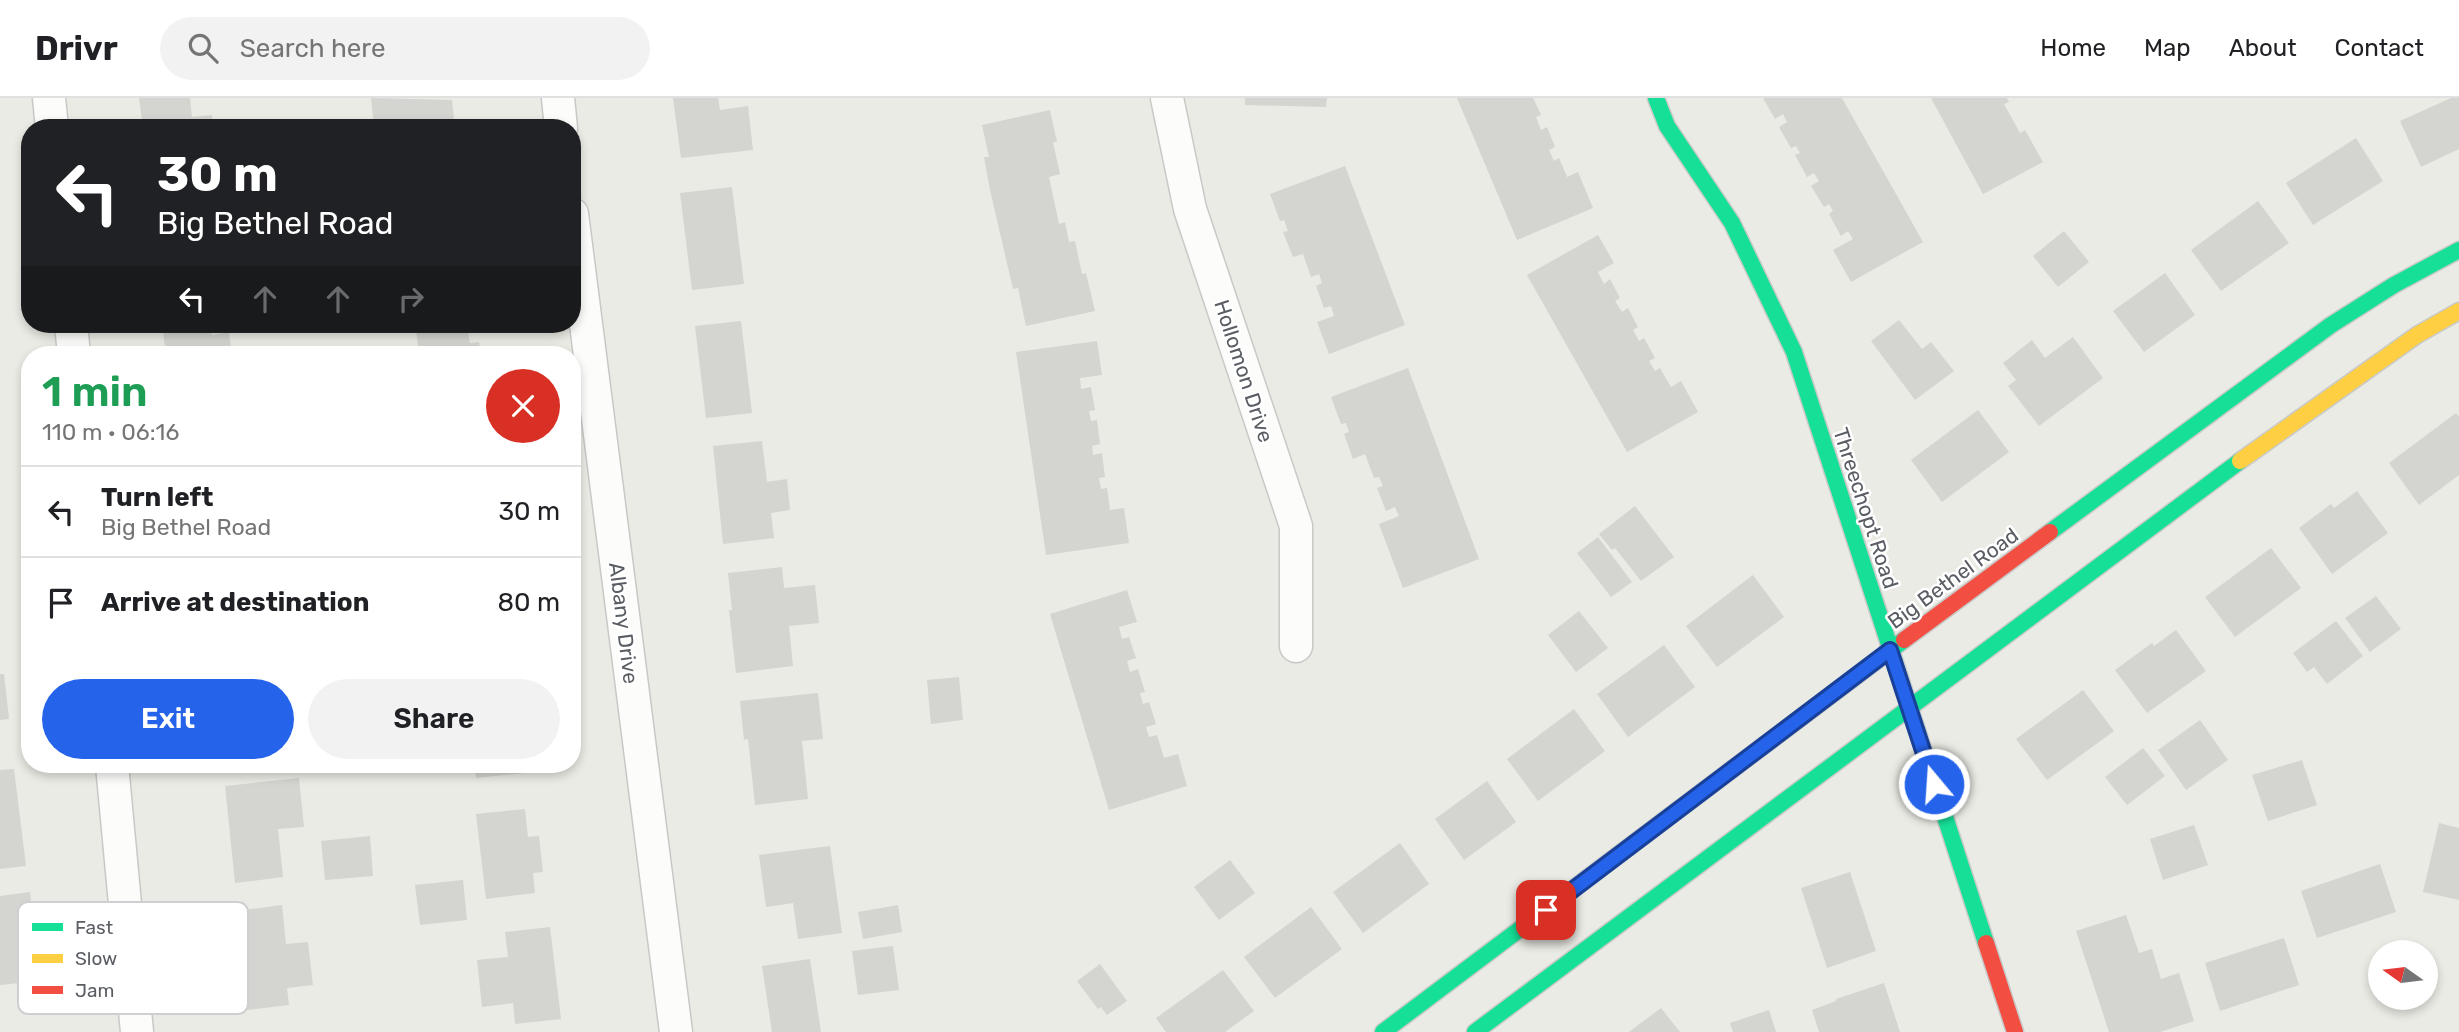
<!DOCTYPE html>
<meta charset="utf-8">
<style>
:root{--surface:#fff;--page:#f2f2f2;--text:#202124;--muted:#757577;--line:#e0e0e0;--accent:#2563eb}
body{margin:0;font-family:Rubik,sans-serif;background:var(--page);color:var(--text);height:100vh;display:flex;flex-direction:column;font-size:26px;white-space:nowrap}
*{box-sizing:border-box;margin:0}
p{font-size:23px;color:var(--muted)}
.icon{flex:none;width:38px;height:38px;fill:none;stroke:currentColor;stroke-width:2;stroke-linecap:round;stroke-linejoin:round}
.map{position:relative;flex:1;overflow:hidden}
.side{position:absolute;left:21px;top:248px;width:560px;height:427px;display:flex;flex-direction:column;background:var(--surface);border-radius:28px;box-shadow:0 4px 10px #0003}
.side>*{flex:none}
.banner{position:absolute;left:21px;top:21px;width:560px;height:214px;border-radius:28px;box-shadow:0 4px 10px #0003;background:#202124;color:#fff;overflow:hidden}
.needle{width:46px;rotate:284deg}
.controls{position:absolute;left:2368px;top:842px;display:grid;gap:14px}
.controls a{display:grid;place-items:center;width:70px;height:70px;border-radius:50%;background:var(--surface);box-shadow:0 4px 10px #0003;font-size:35px}
.pin{position:absolute;display:grid;place-items:center;width:60px;height:60px;color:#fff;margin:-30px;border-radius:14px;box-shadow:0 4px 10px #0006}
.me{position:absolute;width:77px;margin:-38px;rotate:342deg;stroke-linejoin:round;filter:drop-shadow(0 0 5px #0008)}
.turn{display:flex;align-items:center;gap:24px;height:147px;padding:0 21px;font-size:32px}
.turn .icon{width:91px;height:91px;stroke-width:2.5}
.turn b{display:block;font-size:49px;line-height:60px}
.lanes{display:flex;align-items:center;height:66px;padding:0 21px;background:#0003;justify-content:center;gap:35px;direction:ltr}
.lanes .off{opacity:.35}
.round{display:grid;place-items:center;flex:none;width:74px;height:74px;border-radius:37px;background:var(--page)}
.headline{display:flex;align-items:center;justify-content:space-between;height:119px;padding:0 21px}
h1{font-size:42px;font-weight:600;line-height:52px;color:#1e9e55}
.cta{display:flex;gap:14px;margin-top:auto;padding:14px 21px}
.cta a{flex:1;height:80px;border-radius:42px;background:var(--accent);color:#fff;font-size:28px;font-weight:600;line-height:80px;text-align:center}
.cta a+a{background:var(--page);color:var(--text)}
ul{padding:0;list-style:none}
li{display:flex;align-items:center;gap:21px;height:91px;padding:0 21px;border-top:2px solid var(--line)}
li div{flex:1}
li b{display:block;font-size:26px}
li em{font-style:normal}
header{display:flex;align-items:center;gap:42px;box-sizing:border-box;height:98px;padding:0 35px;background:var(--surface);border-bottom:2px solid var(--line)}
header strong{font-size:33px}
nav{display:flex;gap:38px;margin-inline-start:auto;font-size:24px}
.search{width:490px;height:63px;background:var(--page);display:flex;align-items:center;gap:18px;box-sizing:border-box;padding:0 24px;border-radius:38px;color:var(--muted);font-size:26px}
.map>svg:first-child{display:block}
</style>
<header>
<strong>Drivr</strong>
<div class="search"><svg class="icon" aria-label="search" viewBox="0 0 24 24"><circle cx="10" cy="10" r="6"/><path d="M15 15l6 6"/></svg>Search here</div>
<nav><a>Home</a><a>Map</a><a>About</a><a>Contact</a></nav>
</header>
<div class="map">
<svg width="2459" height="934" viewBox="0 0 2459 934">
<rect width="100%" height="100%" fill="#ebebe5"/>
<!-- building -->
<path fill="#d4d4d0" d="M 139,0 L 190,0 L 192,19 L 212,17 L 213,30 L 143,30 Z
M 371,0 L 452,2 L 455,30 L 395,30 L 394,26 L 374,28 Z
M 673,0 L 718,0 L 720,12 L 748,8 L 753,52 L 681,60 Z
M 1245,0 L 1327,0 L 1326,9 L 1245,7 Z
M 1457,0 L 1533,0 L 1541,17 L 1536,19 L 1541,32 L 1547,29 L 1555,49 L 1549,52 L 1554,63 L 1559,60 L 1567,79 L 1578,74 L 1593,110 L 1517,142 Z
M 1763,0 L 1842,0 L 1923,144 L 1851,184 L 1833,152 L 1853,141 L 1848,133 L 1841,138 L 1829,116 L 1833,113 L 1829,106 L 1824,109 L 1811,88 L 1819,83 L 1814,75 L 1807,79 L 1795,57 L 1800,55 L 1796,48 L 1791,50 L 1779,29 L 1787,24 L 1783,16 L 1775,21 Z
M 1931,0 L 2007,0 L 2009,4 L 2004,6 L 2020,35 L 2025,32 L 2043,64 L 1983,96 Z
M 2451,0 L 2459,0 L 2459,51 L 2421,69 L 2400,23 Z
M 1050,12 L 1057,44 L 1053,44 L 1060,76 L 1049,79 L 1059,126 L 1065,124 L 1069,144 L 1075,143 L 1082,176 L 1086,175 L 1095,213 L 1026,228 L 1018,190 L 1013,191 L 990,92 L 984,59 L 989,59 L 982,27 Z
M 2356,40 L 2383,83 L 2313,127 L 2286,85 Z
M 1345,68 L 1405,227 L 1329,256 L 1317,224 L 1334,218 L 1331,208 L 1324,210 L 1316,188 L 1322,185 L 1319,176 L 1311,179 L 1303,156 L 1293,159 L 1283,134 L 1288,133 L 1284,122 L 1280,123 L 1270,96 Z
M 732,89 L 744,186 L 692,192 L 680,95 Z
M 2258,103 L 2289,145 L 2221,193 L 2191,152 Z
M 2064,133 L 2089,164 L 2058,189 L 2033,158 Z
M 1598,137 L 1614,165 L 1598,174 L 1604,186 L 1610,181 L 1620,200 L 1615,203 L 1622,214 L 1628,210 L 1638,229 L 1633,232 L 1639,243 L 1644,240 L 1655,260 L 1649,263 L 1655,273 L 1660,270 L 1671,289 L 1681,283 L 1698,314 L 1627,354 L 1527,177 Z
M 2165,175 L 2195,217 L 2144,254 L 2113,213 Z
M 1899,222 L 1922,251 L 1931,244 L 1954,273 L 1915,302 L 1871,243 Z
M 741,223 L 752,315 L 706,320 L 695,228 Z
M 162,226 L 211,226 L 212,237 L 229,234 L 232,257 L 166,257 Z
M 465,226 L 467,226 L 470,245 L 479,244 L 481,257 L 419,257 L 416,232 Z
M 2073,239 L 2103,280 L 2039,328 L 2008,288 L 2016,282 L 2003,265 L 2032,242 L 2045,260 Z
M 1097,243 L 1102,277 L 1080,280 L 1081,291 L 1091,289 L 1095,312 L 1089,313 L 1091,323 L 1097,322 L 1100,346 L 1092,348 L 1093,357 L 1102,355 L 1105,379 L 1099,380 L 1101,391 L 1107,390 L 1110,412 L 1124,410 L 1129,445 L 1046,457 L 1016,254 Z
M 1408,270 L 1479,461 L 1403,490 L 1379,426 L 1399,418 L 1395,409 L 1386,413 L 1377,390 L 1383,388 L 1379,379 L 1374,380 L 1365,356 L 1353,361 L 1344,336 L 1349,334 L 1346,325 L 1341,326 L 1331,299 Z
M 1978,312 L 2009,354 L 1942,404 L 1911,362 Z
M 2456,315 L 2459,319 L 2459,377 L 2419,407 L 2389,365 Z
M 762,343 L 767,384 L 787,381 L 790,412 L 771,415 L 774,440 L 723,446 L 713,348 Z
M 2357,393 L 2388,435 L 2332,476 L 2299,430 L 2331,406 L 2334,410 Z
M 1635,408 L 1674,459 L 1641,483 L 1615,450 L 1612,452 L 1599,436 Z
M 1598,439 L 1632,484 L 1611,499 L 1577,455 Z
M 2271,450 L 2301,490 L 2235,539 L 2205,499 Z
M 782,469 L 784,490 L 815,487 L 819,525 L 789,528 L 793,568 L 736,575 L 729,512 L 732,512 L 728,475 Z
M 1753,477 L 1784,519 L 1717,569 L 1686,528 Z
M 1127,492 L 1137,524 L 1119,529 L 1122,541 L 1129,539 L 1136,560 L 1127,563 L 1130,574 L 1138,571 L 1145,594 L 1140,595 L 1143,606 L 1149,604 L 1156,626 L 1146,629 L 1149,639 L 1157,637 L 1164,660 L 1178,656 L 1187,688 L 1109,712 L 1050,516 Z
M 2376,498 L 2401,531 L 2370,554 L 2345,520 Z
M 1579,513 L 1608,550 L 1576,574 L 1548,537 Z
M 2336,523 L 2363,558 L 2327,586 L 2314,569 L 2307,574 L 2293,555 Z
M 2176,532 L 2206,573 L 2147,615 L 2115,572 L 2152,545 L 2154,548 Z
M 1664,547 L 1695,589 L 1628,639 L 1597,596 Z
M 0,576 L 4,576 L 9,621 L 0,622 Z
M 959,579 L 963,622 L 931,626 L 927,582 Z
M 2083,592 L 2114,633 L 2047,682 L 2016,641 Z
M 818,595 L 823,641 L 802,643 L 808,701 L 755,707 L 748,641 L 744,642 L 740,603 Z
M 1574,611 L 1605,653 L 1538,703 L 1507,661 Z
M 2200,622 L 2228,662 L 2186,692 L 2158,652 Z
M 2143,650 L 2165,678 L 2127,707 L 2105,679 Z
M 2302,662 L 2317,707 L 2268,723 L 2252,677 Z
M 474,667 L 524,667 L 525,675 L 476,680 Z
M 14,671 L 26,768 L 0,771 L 0,672 Z
M 299,680 L 304,729 L 278,731 L 283,779 L 235,785 L 225,688 Z
M 1487,683 L 1516,724 L 1464,762 L 1435,721 Z
M 525,711 L 528,739 L 539,738 L 543,774 L 533,775 L 535,795 L 486,801 L 476,716 Z
M 2439,725 L 2459,730 L 2459,802 L 2423,794 Z
M 2194,727 L 2208,767 L 2163,782 L 2150,741 Z
M 370,738 L 373,778 L 325,782 L 321,743 Z
M 1400,745 L 1429,786 L 1363,835 L 1333,794 Z
M 830,748 L 842,835 L 798,841 L 793,805 L 766,809 L 759,757 Z
M 1230,762 L 1255,795 L 1219,822 L 1194,789 Z
M 2380,766 L 2396,814 L 2317,840 L 2301,793 Z
M 1850,774 L 1876,853 L 1827,870 L 1801,790 Z
M 463,782 L 467,822 L 420,827 L 415,787 Z
M 30,794 L 32,816 L 42,816 L 47,860 L 38,861 L 40,883 L 0,887 L 0,798 Z
M 282,807 L 286,846 L 308,844 L 313,887 L 287,890 L 289,907 L 239,913 L 228,814 Z
M 898,807 L 902,834 L 863,841 L 858,814 Z
M 1311,809 L 1342,851 L 1275,900 L 1244,859 Z
M 2126,817 L 2139,855 L 2152,851 L 2161,881 L 2179,875 L 2194,923 L 2160,934 L 2109,934 L 2076,833 Z
M 550,829 L 561,921 L 515,926 L 513,905 L 482,909 L 477,862 L 508,859 L 505,834 Z
M 2284,840 L 2299,887 L 2220,913 L 2205,865 Z
M 893,848 L 899,892 L 858,897 L 852,853 Z
M 810,861 L 821,934 L 772,934 L 762,868 Z
M 1100,866 L 1127,903 L 1107,917 L 1101,909 L 1098,911 L 1077,883 Z
M 1223,872 L 1254,913 L 1225,934 L 1166,934 L 1156,920 Z
M 1884,885 L 1900,934 L 1819,934 L 1812,912 L 1836,903 L 1836,901 Z
M 1661,910 L 1680,934 L 1629,934 Z
M 1769,912 L 1776,934 L 1733,934 L 1730,925 Z"/>
<g fill="none" stroke-linecap="round" stroke-linejoin="round">
<!-- street casing -->
<g stroke="#c8c9c7" stroke-width="35">
<path id="street" d="M 49,0 L 52,30
M 558,0 L 561,30
M 1167,0 L 1190,111 L 1296,428 L 1296,548
M 572,116 L 676,934
M 71,226 L 74,257
M 112,667 L 137,934"/>
</g>
<!-- fast casing -->
<g stroke="#c8cac9" stroke-width="19">
<path id="fast" d="M 1656,0 L 1667,28 L 1732,125 L 1794,254 L 1986,845
M 2050,434 L 2331,227 L 2394,187 L 2459,152
M 1383,934 L 1904,542
M 1475,934 L 2240,363"/>
</g>
<!-- slow casing -->
<g stroke="#c8cac9" stroke-width="19">
<path id="slow" d="M 2240,363 L 2417,237 L 2459,213"/>
</g>
<!-- jam casing -->
<g stroke="#c8cac9" stroke-width="19">
<path id="jam" d="M 1904,542 L 2050,434
M 1986,845 L 2015,934"/>
</g>
<!-- street -->
<use href="#street" stroke="#fcfcfb" stroke-width="32"/>
<!-- fast -->
<use href="#fast" stroke="#16e098" stroke-width="16"/>
<!-- slow -->
<use href="#slow" stroke="#ffcf43" stroke-width="16"/>
<!-- jam -->
<use href="#jam" stroke="#f24e42" stroke-width="16"/>
</g>
<g fill="none" stroke-linecap="round" stroke-linejoin="round">
<!-- route casing -->
<g stroke="#184099" stroke-width="18">
<path id="route" d="M 1546,812 L 1890,552 L 1934,686"/>
</g>
<!-- route -->
<use href="#route" stroke="#2563eb" stroke-width="12"/>
</g>
<g text-anchor="middle" dominant-baseline="central" stroke-width="5" stroke-linejoin="round" paint-order="stroke">
<!-- street labels -->
<g font-size="21" fill="#5a5e64" stroke="#fff">
<text transform="translate(1244 273) rotate(72)">Hollomon Drive</text>
<text transform="translate(1866 410) rotate(72)">Threechopt Road</text>
<text transform="translate(1953 480) rotate(-36)">Big Bethel Road</text>
<text transform="translate(624 525) rotate(83)">Albany Drive</text>
</g>
</g>
<!-- legend -->
<rect x="18" y="804" width="230" height="112" rx="10" fill="#fff" stroke="#cecfd0" stroke-width="2"/>
<rect x="32" y="825" width="31" height="8" fill="#16e098"/>
<rect x="32" y="856" width="31" height="9" fill="#ffcf43"/>
<rect x="32" y="888" width="31" height="8" fill="#f24e42"/>
<g font-size="19" fill="#5a5e64">
<text x="75" y="836">Fast</text>
<text x="75" y="867">Slow</text>
<text x="75" y="899">Jam</text>
</g>
</svg>
<div class="controls">
<a><svg class="needle" viewBox="-14 -14 28 28"><path d="M0-13l5 13h-10z" fill="#e53935"/><path d="M0 13l5-13h-10z" fill="#757577"/></svg></a>
</div>
<div class="pin" style="left:1546px;top:812px;background:#d93025"><svg class="icon" aria-label="arrive" viewBox="0 0 24 24"><path d="M6 21V4h12l-3 4 3 4H6"/></svg></div>
<svg class="me" style="left:1934px;top:686px" viewBox="-20 -20 40 40"><circle r="17" fill="#2563eb" stroke="#fff" stroke-width="3"/><path d="M0-11L8 9 0 5-8 9z" fill="#fff"/></svg>
<div class="banner">
<div class="turn"><svg class="icon" aria-label="left" viewBox="0 0 24 24"><path d="M17 20v-9H6M10 6l-5 5 5 5"/></svg><div><b>30 m</b>Big Bethel Road</div></div>
<div class="lanes"><svg class="icon" aria-label="left" viewBox="0 0 24 24"><path d="M17 20v-9H6M10 6l-5 5 5 5"/></svg><svg class="icon off" aria-label="ahead" viewBox="0 0 24 24"><path d="M12 20V5M6 11l6-6 6 6"/></svg><svg class="icon off" aria-label="ahead" viewBox="0 0 24 24"><path d="M12 20V5M6 11l6-6 6 6"/></svg><svg class="icon off" aria-label="right" viewBox="0 0 24 24"><path d="M7 20v-9h11M14 6l5 5-5 5"/></svg></div>
</div>
<section class="side">
<div class="headline"><div><h1>1 min</h1><p>110 m · 06:16</p></div><a class="round" style="background:#d93025;color:#fff"><svg class="icon" aria-label="close" viewBox="0 0 24 24"><path d="M6 6l12 12M18 6L6 18"/></svg></a></div>
<ul>
<li><svg class="icon" aria-label="left" viewBox="0 0 24 24"><path d="M17 20v-9H6M10 6l-5 5 5 5"/></svg><div><b>Turn left</b><p>Big Bethel Road</p></div><em>30 m</em></li>
<li><svg class="icon" aria-label="arrive" viewBox="0 0 24 24"><path d="M6 21V4h12l-3 4 3 4H6"/></svg><div><b>Arrive at destination</b></div><em>80 m</em></li>
</ul>
<div class="cta"><a>Exit</a><a>Share</a></div>
</section>
</div>
